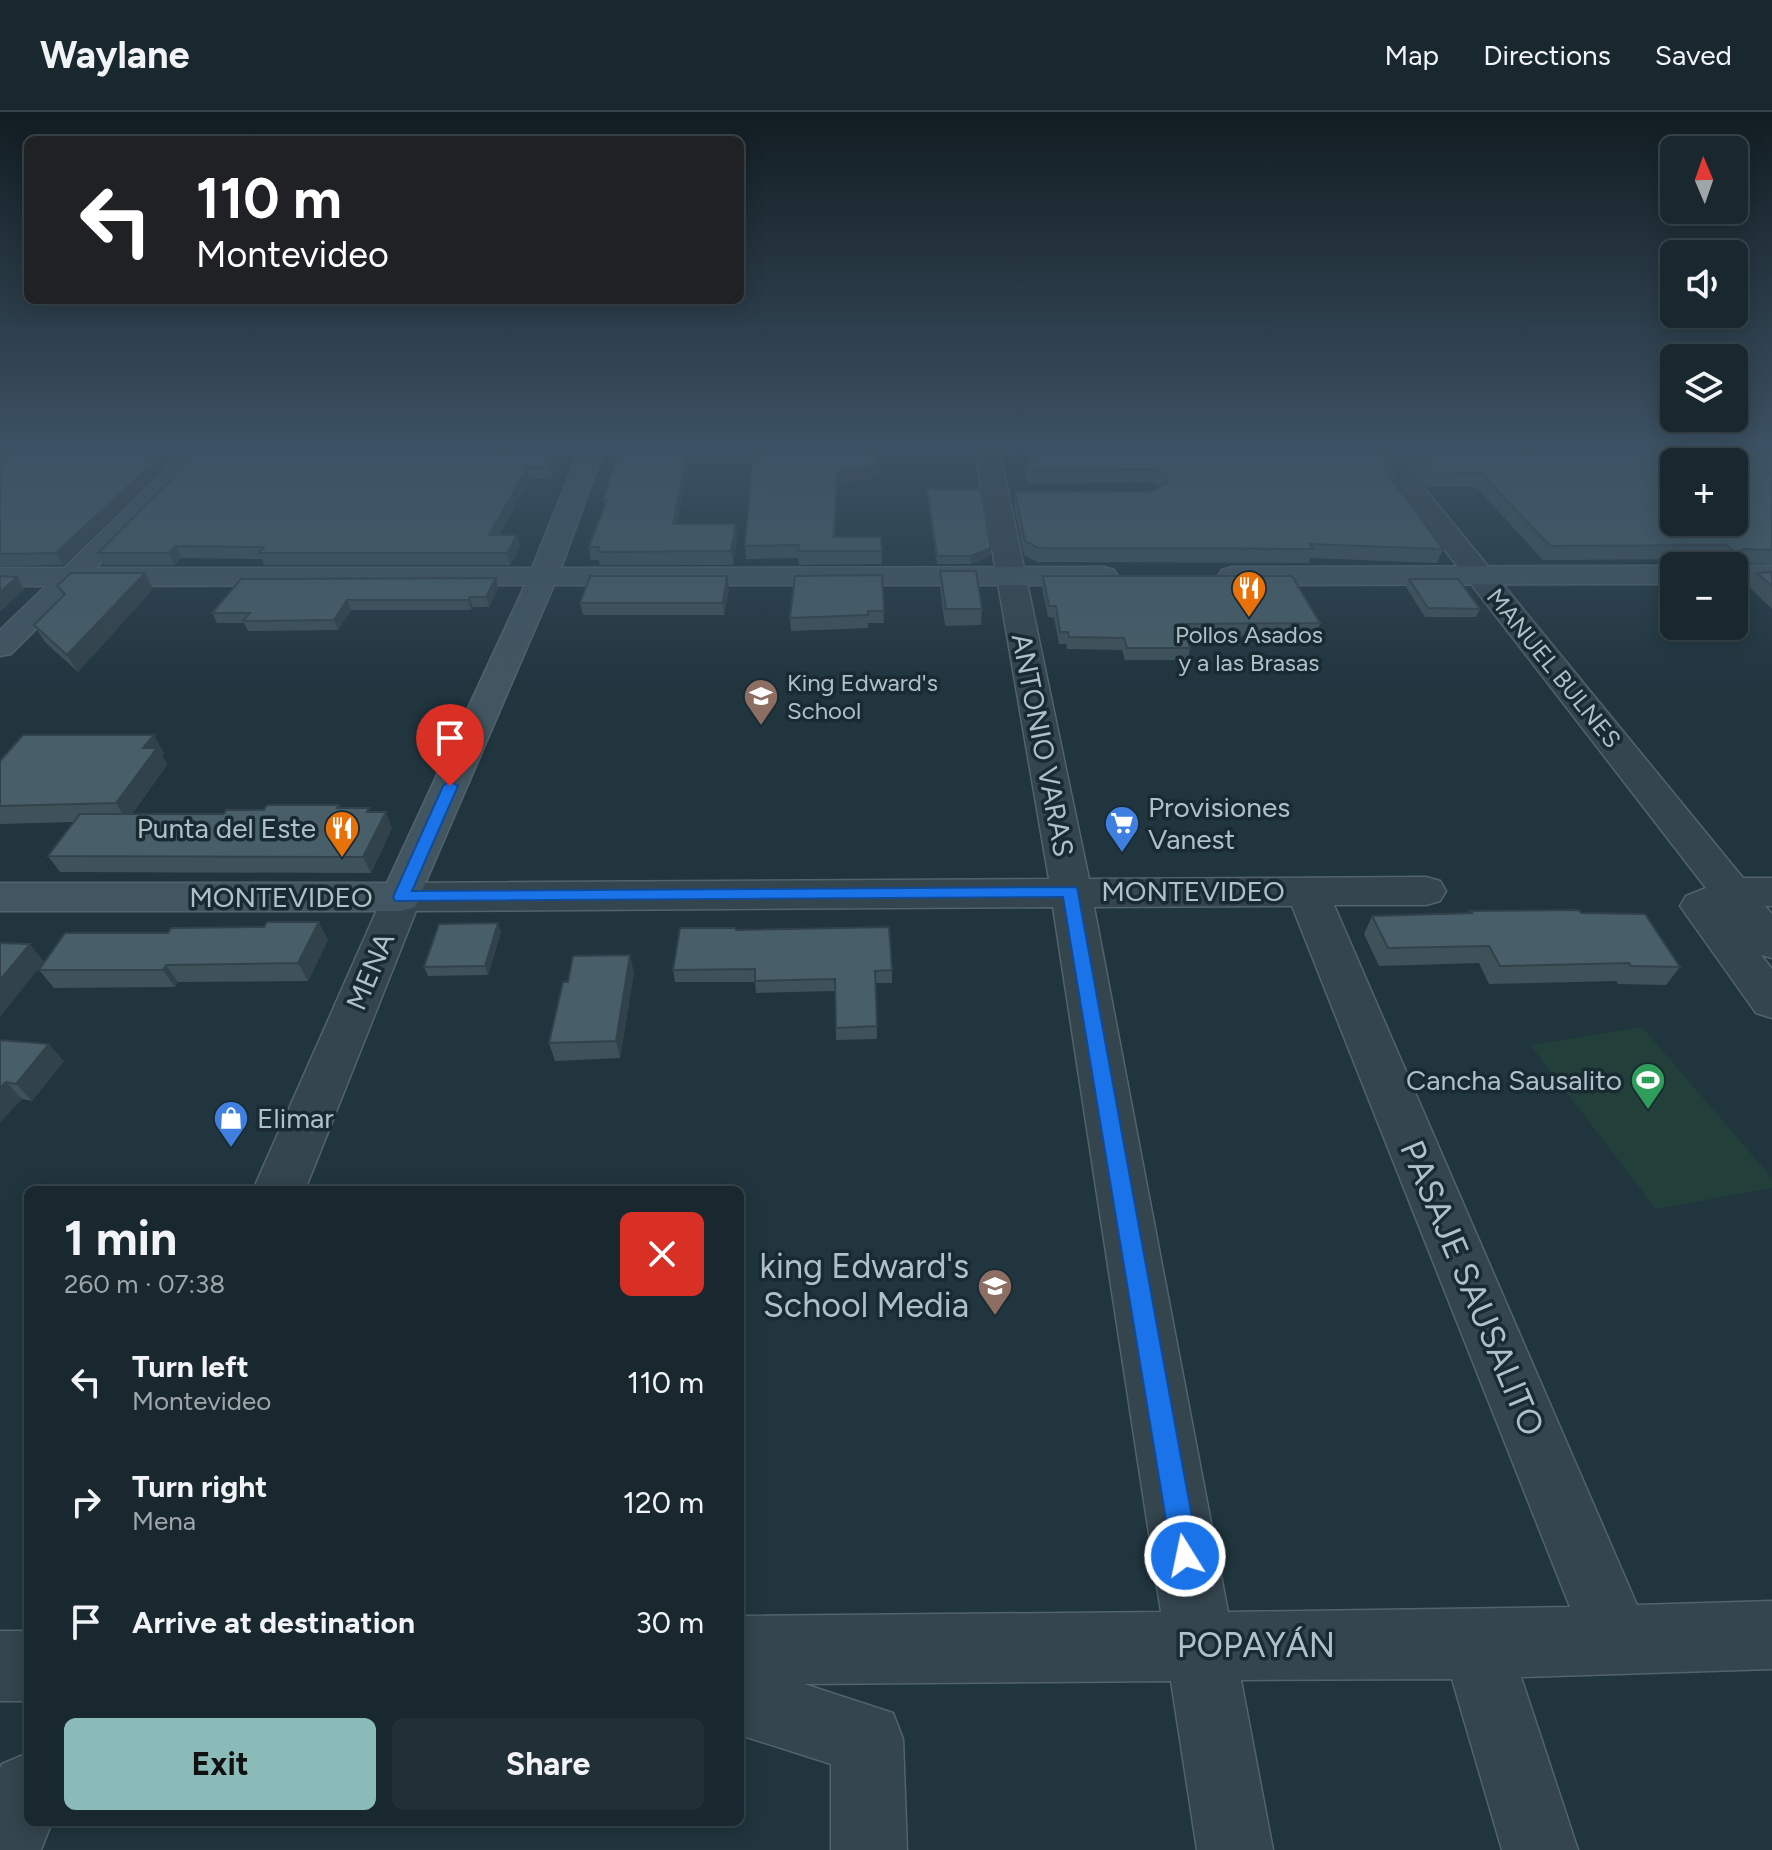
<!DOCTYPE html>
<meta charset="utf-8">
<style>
:root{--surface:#18282e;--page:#213036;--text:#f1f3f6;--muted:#9fa6aa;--line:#36444a;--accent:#8bbbb9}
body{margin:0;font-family:Figtree,sans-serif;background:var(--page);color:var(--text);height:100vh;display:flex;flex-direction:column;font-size:30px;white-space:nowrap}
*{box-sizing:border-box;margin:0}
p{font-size:26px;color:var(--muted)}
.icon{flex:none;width:44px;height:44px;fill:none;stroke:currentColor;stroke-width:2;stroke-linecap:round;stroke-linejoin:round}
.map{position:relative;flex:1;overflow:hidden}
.drawer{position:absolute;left:24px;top:1074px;width:720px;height:640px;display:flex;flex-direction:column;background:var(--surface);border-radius:12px;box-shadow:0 4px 20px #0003,0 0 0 2px var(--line)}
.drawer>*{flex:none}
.banner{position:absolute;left:24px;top:24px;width:720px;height:168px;border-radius:12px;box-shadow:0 4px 20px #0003,0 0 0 2px var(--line);background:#202124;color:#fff;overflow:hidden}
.needle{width:52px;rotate:358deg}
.tools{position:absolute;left:1660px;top:24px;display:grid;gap:16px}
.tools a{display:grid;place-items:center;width:88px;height:88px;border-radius:12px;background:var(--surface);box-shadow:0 4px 20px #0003,0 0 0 2px var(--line);font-size:40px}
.pin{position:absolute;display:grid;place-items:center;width:68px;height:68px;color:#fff;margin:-82px -34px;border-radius:50% 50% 50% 0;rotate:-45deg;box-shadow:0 0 8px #0007}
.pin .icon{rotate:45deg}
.me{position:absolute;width:88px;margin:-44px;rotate:350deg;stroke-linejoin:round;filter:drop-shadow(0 0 6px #0008)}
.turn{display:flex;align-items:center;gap:28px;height:168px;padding:0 40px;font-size:36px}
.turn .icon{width:104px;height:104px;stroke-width:2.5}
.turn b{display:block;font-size:56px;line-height:68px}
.round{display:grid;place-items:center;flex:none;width:84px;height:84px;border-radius:12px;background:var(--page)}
.headline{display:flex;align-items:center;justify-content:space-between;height:136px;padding:0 40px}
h1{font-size:48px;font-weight:700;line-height:60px}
.cta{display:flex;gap:16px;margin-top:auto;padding:16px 40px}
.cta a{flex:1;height:92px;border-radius:12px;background:var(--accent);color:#111;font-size:32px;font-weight:700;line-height:92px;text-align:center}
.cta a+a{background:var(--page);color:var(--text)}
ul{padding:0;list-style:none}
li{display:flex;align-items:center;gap:24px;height:120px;padding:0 40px}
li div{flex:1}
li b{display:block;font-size:30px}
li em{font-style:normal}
header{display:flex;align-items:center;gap:48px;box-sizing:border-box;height:112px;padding:0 40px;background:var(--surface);border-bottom:2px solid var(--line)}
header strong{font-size:38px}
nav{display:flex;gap:44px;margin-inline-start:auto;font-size:28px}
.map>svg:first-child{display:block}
</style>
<header>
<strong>Waylane</strong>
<nav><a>Map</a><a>Directions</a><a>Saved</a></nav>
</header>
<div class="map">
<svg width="1772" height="1738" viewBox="0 0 1772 1738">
<rect width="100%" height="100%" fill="#20353e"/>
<!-- green -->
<path fill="#223f3a" d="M 1642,915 L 1772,1066 L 1772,1076 L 1656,1097 L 1530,933 Z"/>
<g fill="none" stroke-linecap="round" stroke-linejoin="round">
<!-- street casing -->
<g stroke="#52636b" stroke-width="3">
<path id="street" d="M 974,332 L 998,332 L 1089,767 L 1426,765 L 1440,769 L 1446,779 L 1440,789 L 1426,793 L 1334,793 L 1637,1493 L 1772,1489 L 1772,1557 L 1521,1565 L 1578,1738 L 1502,1738 L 1452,1567 L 1241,1568 L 1273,1738 L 1197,1738 L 1171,1569 L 804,1572 L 893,1601 L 903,1627 L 907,1738 L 831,1738 L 831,1652 L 740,1623 L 740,1504 L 1161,1500 L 1053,795 L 416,799 L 305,1078 L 253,1078 L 387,775 L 401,771 L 1049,767 ZM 1292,794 L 1570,1495 L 1228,1500 L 1094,795 Z
M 1363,332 L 1388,332 L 1743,766 L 1772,766 L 1772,794 L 1765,794 L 1772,802 L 1772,846 L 1761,843 L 1772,857 L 1772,906 L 1756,901 L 1680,794 L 1686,784 L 1706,776 Z
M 0,1519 L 28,1519 L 28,1589 L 0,1589 Z
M 28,1641 L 28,1710 L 52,1710 L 41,1738 L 0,1738 L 0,1656 L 2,1652 Z"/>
</g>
<!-- secondary casing -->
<g stroke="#52636b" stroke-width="3">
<path id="secondary" d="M 193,332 L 219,332 L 96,456 L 532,456 L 582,332 L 606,332 L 561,456 L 1104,455 L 1114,458 L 1118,464 L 1114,470 L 1104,473 L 554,473 L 415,795 L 401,799 L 0,799 L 0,771 L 387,771 L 525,473 L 79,474 L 11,542 L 0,544 L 0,518 L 46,474 L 0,474 L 0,456 L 64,456 Z
M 1674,454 L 1674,472 L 1232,473 L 1222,470 L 1218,464 L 1222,458 L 1232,455 Z
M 1734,454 L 1772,454 L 1772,472 L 1734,472 Z"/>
</g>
<!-- street -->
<use href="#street" fill="#34454e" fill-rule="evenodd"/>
<!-- secondary -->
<use href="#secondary" fill="#425661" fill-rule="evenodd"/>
</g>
<!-- wall -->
<path fill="#3e525a" d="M 0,332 L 190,332 L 63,453 L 0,454 Z
M 206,332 L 568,332 L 552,367 L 530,367 L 499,423 L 520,435 L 510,453 L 264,453 L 262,447 L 181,446 L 175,453 L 104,453 L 98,441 Z
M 621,332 L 878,332 L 879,365 L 838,371 L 835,425 L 881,425 L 882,452 L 799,453 L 798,446 L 746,447 L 745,434 L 752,352 L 690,352 L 677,412 L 737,425 L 733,453 L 600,453 L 599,448 L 591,448 L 589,435 L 604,394 L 603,388 Z
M 1024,332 L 1373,332 L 1397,362 L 1394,371 L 1443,437 L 1437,451 L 1310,446 L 1309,451 L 1037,450 L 1024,443 L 1014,394 L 1015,380 L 1153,379 L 1161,374 L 1151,370 L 1028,372 L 1025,363 L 1026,350 L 1029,350 Z
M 1392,332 L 1772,332 L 1772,452 L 1736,451 L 1734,454 L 1726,454 L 1719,447 L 1543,448 L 1476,375 L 1427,375 Z
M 927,377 L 990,444 L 971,452 L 937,452 L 927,385 Z
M 940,459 L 982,497 L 981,513 L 945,514 L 940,476 Z
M 1772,460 L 1772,497 L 1749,475 L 1757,461 Z
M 882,463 L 884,511 L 868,511 L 868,516 L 791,519 L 790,506 Z
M 1043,464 L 1320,511 L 1317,523 L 1186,524 L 1190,536 L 1188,548 L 1125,548 L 1122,538 L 1067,537 L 1066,532 L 1059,532 L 1054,506 L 1048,505 L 1042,476 Z
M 496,466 L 498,476 L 489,495 L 473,495 L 471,498 L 351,498 L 338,518 L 248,519 L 244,511 L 217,511 L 212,501 Z
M 1409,467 L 1480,497 L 1476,505 L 1425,505 L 1406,475 Z
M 57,474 L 153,477 L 78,560 L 45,530 L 34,513 L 63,484 Z
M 729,476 L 724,503 L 583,503 L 580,491 Z
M 164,641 L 162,643 L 167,653 L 132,702 L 224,702 L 339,693 L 340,696 L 370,700 L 392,716 L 371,761 L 60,760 L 48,744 L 74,710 L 0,712 L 0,649 Z
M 1470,799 L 1581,801 L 1680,855 L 1666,873 L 1618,872 L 1616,869 L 1489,872 L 1479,851 L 1379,854 L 1364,822 L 1372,804 L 1469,802 Z
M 737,818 L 892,858 L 892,871 L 876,871 L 877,927 L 836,928 L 835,879 L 756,881 L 755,870 L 675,870 L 673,858 Z
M 501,820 L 488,863 L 428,864 L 424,855 Z
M 168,821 L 328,828 L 308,869 L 178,870 L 175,875 L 54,876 L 39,858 Z
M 634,860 L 620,946 L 555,949 L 549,931 Z
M 0,928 L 64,949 L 32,989 L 22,987 L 0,1010 Z"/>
<!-- shaded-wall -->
<path fill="#32424a" d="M 173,332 L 190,332 L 63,453 L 56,441 Z
M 560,332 L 568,332 L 552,367 L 549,356 Z
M 688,340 L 690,352 L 674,426 L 673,412 Z
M 879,353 L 879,365 L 838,371 L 834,439 L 834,425 L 837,359 Z
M 527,356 L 530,367 L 492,435 L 489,423 Z
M 736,412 L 737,425 L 733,453 L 731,439 Z
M 517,423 L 520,435 L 510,453 L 507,441 Z
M 175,434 L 181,446 L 175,453 L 169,441 Z
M 991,436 L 990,444 L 971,452 L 971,444 Z
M 145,461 L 153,477 L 78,560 L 67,543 Z
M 727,464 L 729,476 L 724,503 L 723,491 Z
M 17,465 L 24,477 L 0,500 L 0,480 Z
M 496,466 L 498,476 L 489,495 L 486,485 Z
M 470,485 L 473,495 L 471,498 L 468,488 Z
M 347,488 L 351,498 L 338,518 L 334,508 Z
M 154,623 L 164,641 L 162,643 L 167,653 L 127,709 L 116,691 L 143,636 Z
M 386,700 L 392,716 L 371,761 L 363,745 Z
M 319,810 L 328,828 L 308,869 L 298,851 Z
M 498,811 L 501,820 L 488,863 L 485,854 Z
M 30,832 L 44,850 L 0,905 L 0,868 Z
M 630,843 L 634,860 L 620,946 L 616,929 Z
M 166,853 L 178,870 L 175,875 L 163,858 Z
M 49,932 L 64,949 L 32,989 L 16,972 Z
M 6,970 L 22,987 L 0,1010 L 0,976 Z"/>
<!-- building -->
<path fill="#485f69" stroke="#32424a" stroke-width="2" fill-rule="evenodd" d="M 0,332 L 173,332 L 56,441 L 0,442 Z
M 206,332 L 560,332 L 549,356 L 527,356 L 489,423 L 517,423 L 507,441 L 259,441 L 264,435 L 175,434 L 169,441 L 98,441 Z
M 621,332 L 878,332 L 879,353 L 837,359 L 834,425 L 881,425 L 882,439 L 798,439 L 799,433 L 745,434 L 753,340 L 688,340 L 673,412 L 736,412 L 731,439 L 598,440 L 599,435 L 589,435 L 607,388 L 603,388 Z
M 1029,332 L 1373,332 L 1397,362 L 1388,362 L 1443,437 L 1310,432 L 1313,437 L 1038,436 L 1025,429 L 1015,380 L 1153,379 L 1169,369 L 1165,361 L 1153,357 L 1029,358 L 1026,350 L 1033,350 Z
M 1407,332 L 1772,332 L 1772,358 L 1765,358 L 1772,363 L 1772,438 L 1742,437 L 1739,445 L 1727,433 L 1550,434 L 1481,361 L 1432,362 ZM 1674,350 L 1734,350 L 1734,410 L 1674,410 Z
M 927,377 L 981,377 L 991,436 L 971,444 L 937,444 Z
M 940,459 L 976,459 L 982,497 L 946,497 Z
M 1772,460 L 1772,474 L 1757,461 Z
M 71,461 L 145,461 L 67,543 L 34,513 L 65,482 L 57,474 Z
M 882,463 L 884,499 L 868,499 L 868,503 L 790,506 L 795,464 Z
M 0,464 L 17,465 L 0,480 Z
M 590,464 L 727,464 L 723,491 L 580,491 Z
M 1043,464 L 1292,464 L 1320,511 L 1182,512 L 1190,536 L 1127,536 L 1124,526 L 1069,525 L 1068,520 L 1060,520 L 1056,494 L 1049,494 Z
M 496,466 L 486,485 L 470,485 L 468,488 L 347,488 L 334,508 L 243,509 L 250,501 L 212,501 L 241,467 Z
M 1409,467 L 1458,467 L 1480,497 L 1428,496 Z
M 23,623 L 154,623 L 143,636 L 157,636 L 116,691 L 0,694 L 0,649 Z
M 267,693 L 339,693 L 337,696 L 369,696 L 367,700 L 386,700 L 363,745 L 48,744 L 80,702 L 224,702 L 226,698 L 264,698 Z
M 1579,798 L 1581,801 L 1645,802 L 1680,855 L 1631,854 L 1629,851 L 1500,854 L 1489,834 L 1388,836 L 1372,804 L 1472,801 L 1470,799 Z
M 267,810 L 319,810 L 298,851 L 166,853 L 163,858 L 39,858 L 65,821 L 168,821 L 171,816 L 264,815 Z
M 498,811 L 485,854 L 424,855 L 439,812 Z
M 889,815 L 892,858 L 875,859 L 877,914 L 836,916 L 835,867 L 755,869 L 755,857 L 673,858 L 680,816 L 736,816 L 736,818 Z
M 0,831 L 30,832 L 0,868 Z
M 630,843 L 616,929 L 549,931 L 563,870 L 568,870 L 573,844 Z
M 0,928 L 49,932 L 16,972 L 6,970 L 0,976 Z"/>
<!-- sky -->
<linearGradient id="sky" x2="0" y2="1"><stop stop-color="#121d22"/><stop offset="0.58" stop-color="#3c5163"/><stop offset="1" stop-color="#3c5163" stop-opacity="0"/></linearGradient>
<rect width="1772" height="575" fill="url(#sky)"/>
<!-- route -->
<path fill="#1a73e8" stroke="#114b97" stroke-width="2" d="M 450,669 L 458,674 L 412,779 L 1077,775 L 1199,1444 L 1195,1453 L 1185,1457 L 1176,1453 L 1172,1444 L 1063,785 L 395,789 L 393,785 L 443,674 Z"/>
<!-- icons -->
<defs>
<g id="restaurant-pin" transform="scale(1.8)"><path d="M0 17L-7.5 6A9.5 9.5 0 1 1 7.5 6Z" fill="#e8710a" stroke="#192a32"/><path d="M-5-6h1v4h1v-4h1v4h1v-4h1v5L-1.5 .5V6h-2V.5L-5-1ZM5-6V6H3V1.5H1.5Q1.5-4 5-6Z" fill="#fff"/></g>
<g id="school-pin" transform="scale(1.8)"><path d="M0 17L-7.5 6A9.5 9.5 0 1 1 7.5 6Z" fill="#8d6e63" stroke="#192a32"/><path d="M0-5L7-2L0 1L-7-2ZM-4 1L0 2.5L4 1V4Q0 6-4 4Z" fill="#fff"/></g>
<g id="supermarket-pin" transform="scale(1.8)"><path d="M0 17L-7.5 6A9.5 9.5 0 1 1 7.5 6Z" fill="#3f7fe0" stroke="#192a32"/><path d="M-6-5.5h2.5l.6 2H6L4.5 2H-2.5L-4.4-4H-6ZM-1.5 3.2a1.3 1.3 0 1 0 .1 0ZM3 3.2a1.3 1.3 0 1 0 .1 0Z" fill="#fff"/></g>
<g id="stadium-pin" transform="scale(1.8)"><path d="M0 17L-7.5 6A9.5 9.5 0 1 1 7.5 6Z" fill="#2e9e5b" stroke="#192a32"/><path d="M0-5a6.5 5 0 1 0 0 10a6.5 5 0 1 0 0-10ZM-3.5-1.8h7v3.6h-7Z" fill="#fff"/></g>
<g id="shop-pin" transform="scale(1.8)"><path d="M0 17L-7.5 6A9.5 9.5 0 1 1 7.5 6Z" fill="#3f7fe0" stroke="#192a32"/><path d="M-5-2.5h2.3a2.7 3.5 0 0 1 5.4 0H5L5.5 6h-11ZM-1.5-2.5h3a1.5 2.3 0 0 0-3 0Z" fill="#fff"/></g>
</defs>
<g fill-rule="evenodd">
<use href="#restaurant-pin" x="1249" y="476"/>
<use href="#school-pin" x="761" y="584"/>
<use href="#supermarket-pin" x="1122" y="711"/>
<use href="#restaurant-pin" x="342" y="716"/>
<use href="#stadium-pin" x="1648" y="968"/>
<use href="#shop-pin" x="231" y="1006"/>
<use href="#school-pin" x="995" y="1174"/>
</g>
<g text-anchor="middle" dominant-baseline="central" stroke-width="7" stroke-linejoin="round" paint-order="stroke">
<!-- far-poi labels -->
<g font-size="24" fill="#afc0c9" stroke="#192a32">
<text x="1249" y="522">Pollos Asados<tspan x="1249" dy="28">y a las Brasas</tspan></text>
<text x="787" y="570" text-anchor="start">King Edward's<tspan x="787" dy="28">School</tspan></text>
</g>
<!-- far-street labels -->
<g font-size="24" fill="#afc0c9" stroke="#192a32">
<text transform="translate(1554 556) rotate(51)">MANUEL BULNES</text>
</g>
<!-- street labels -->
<g font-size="28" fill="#afc0c9" stroke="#192a32">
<text transform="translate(1043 633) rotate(79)">ANTONIO VARAS</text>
<text x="1193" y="779">MONTEVIDEO</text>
<text x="281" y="785">MONTEVIDEO</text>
<text transform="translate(370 859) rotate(-67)">MENA</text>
</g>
<!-- poi labels -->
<g font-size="28" fill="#afc0c9" stroke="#192a32" text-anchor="start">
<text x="1148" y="695">Provisiones<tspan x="1148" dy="32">Vanest</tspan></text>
<text x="316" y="716" text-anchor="end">Punta del Este</text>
<text x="1622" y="968" text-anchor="end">Cancha Sausalito</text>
<text x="257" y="1006">Elimar</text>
</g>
<!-- near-poi labels -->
<g font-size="34" fill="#afc0c9" stroke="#192a32" text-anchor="end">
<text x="969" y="1154">king Edward's<tspan x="969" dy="39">School Media</tspan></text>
</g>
<!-- near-street labels -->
<g font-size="34" fill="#afc0c9" stroke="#192a32">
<text transform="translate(1472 1176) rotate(67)">PASAJE SAUSALITO</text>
<text x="1256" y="1533">POPAYÁN</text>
</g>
</g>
</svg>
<div class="tools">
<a><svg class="needle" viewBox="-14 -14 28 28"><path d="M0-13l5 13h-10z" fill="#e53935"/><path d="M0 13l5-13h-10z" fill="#9fa6aa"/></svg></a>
<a><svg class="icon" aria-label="sound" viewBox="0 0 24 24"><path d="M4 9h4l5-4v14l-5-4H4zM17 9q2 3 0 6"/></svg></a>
<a><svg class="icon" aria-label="layers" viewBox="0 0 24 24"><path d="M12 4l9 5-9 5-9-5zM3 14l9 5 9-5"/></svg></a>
<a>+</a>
<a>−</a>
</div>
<div class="pin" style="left:450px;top:674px;background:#d93025"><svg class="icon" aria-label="arrive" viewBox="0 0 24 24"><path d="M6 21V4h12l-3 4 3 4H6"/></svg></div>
<svg class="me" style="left:1185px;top:1444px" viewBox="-20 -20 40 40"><circle r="17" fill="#1a73e8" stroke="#fff" stroke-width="3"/><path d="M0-11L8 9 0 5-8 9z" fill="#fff"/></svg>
<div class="banner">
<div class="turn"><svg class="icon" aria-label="left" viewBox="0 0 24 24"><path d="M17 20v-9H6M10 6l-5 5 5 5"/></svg><div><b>110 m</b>Montevideo</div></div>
</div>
<section class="drawer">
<div class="headline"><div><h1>1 min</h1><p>260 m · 07:38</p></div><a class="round" style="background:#d93025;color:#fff"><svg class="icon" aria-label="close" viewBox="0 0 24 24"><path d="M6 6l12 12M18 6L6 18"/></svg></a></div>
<ul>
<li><svg class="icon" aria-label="left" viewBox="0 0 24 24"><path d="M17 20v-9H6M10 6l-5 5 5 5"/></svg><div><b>Turn left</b><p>Montevideo</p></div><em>110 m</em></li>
<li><svg class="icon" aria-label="right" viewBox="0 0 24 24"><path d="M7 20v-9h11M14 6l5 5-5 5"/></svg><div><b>Turn right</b><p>Mena</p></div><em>120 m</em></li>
<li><svg class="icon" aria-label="arrive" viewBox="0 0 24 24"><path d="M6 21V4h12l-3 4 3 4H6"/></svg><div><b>Arrive at destination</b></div><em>30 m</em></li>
</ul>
<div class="cta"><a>Exit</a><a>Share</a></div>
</section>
</div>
